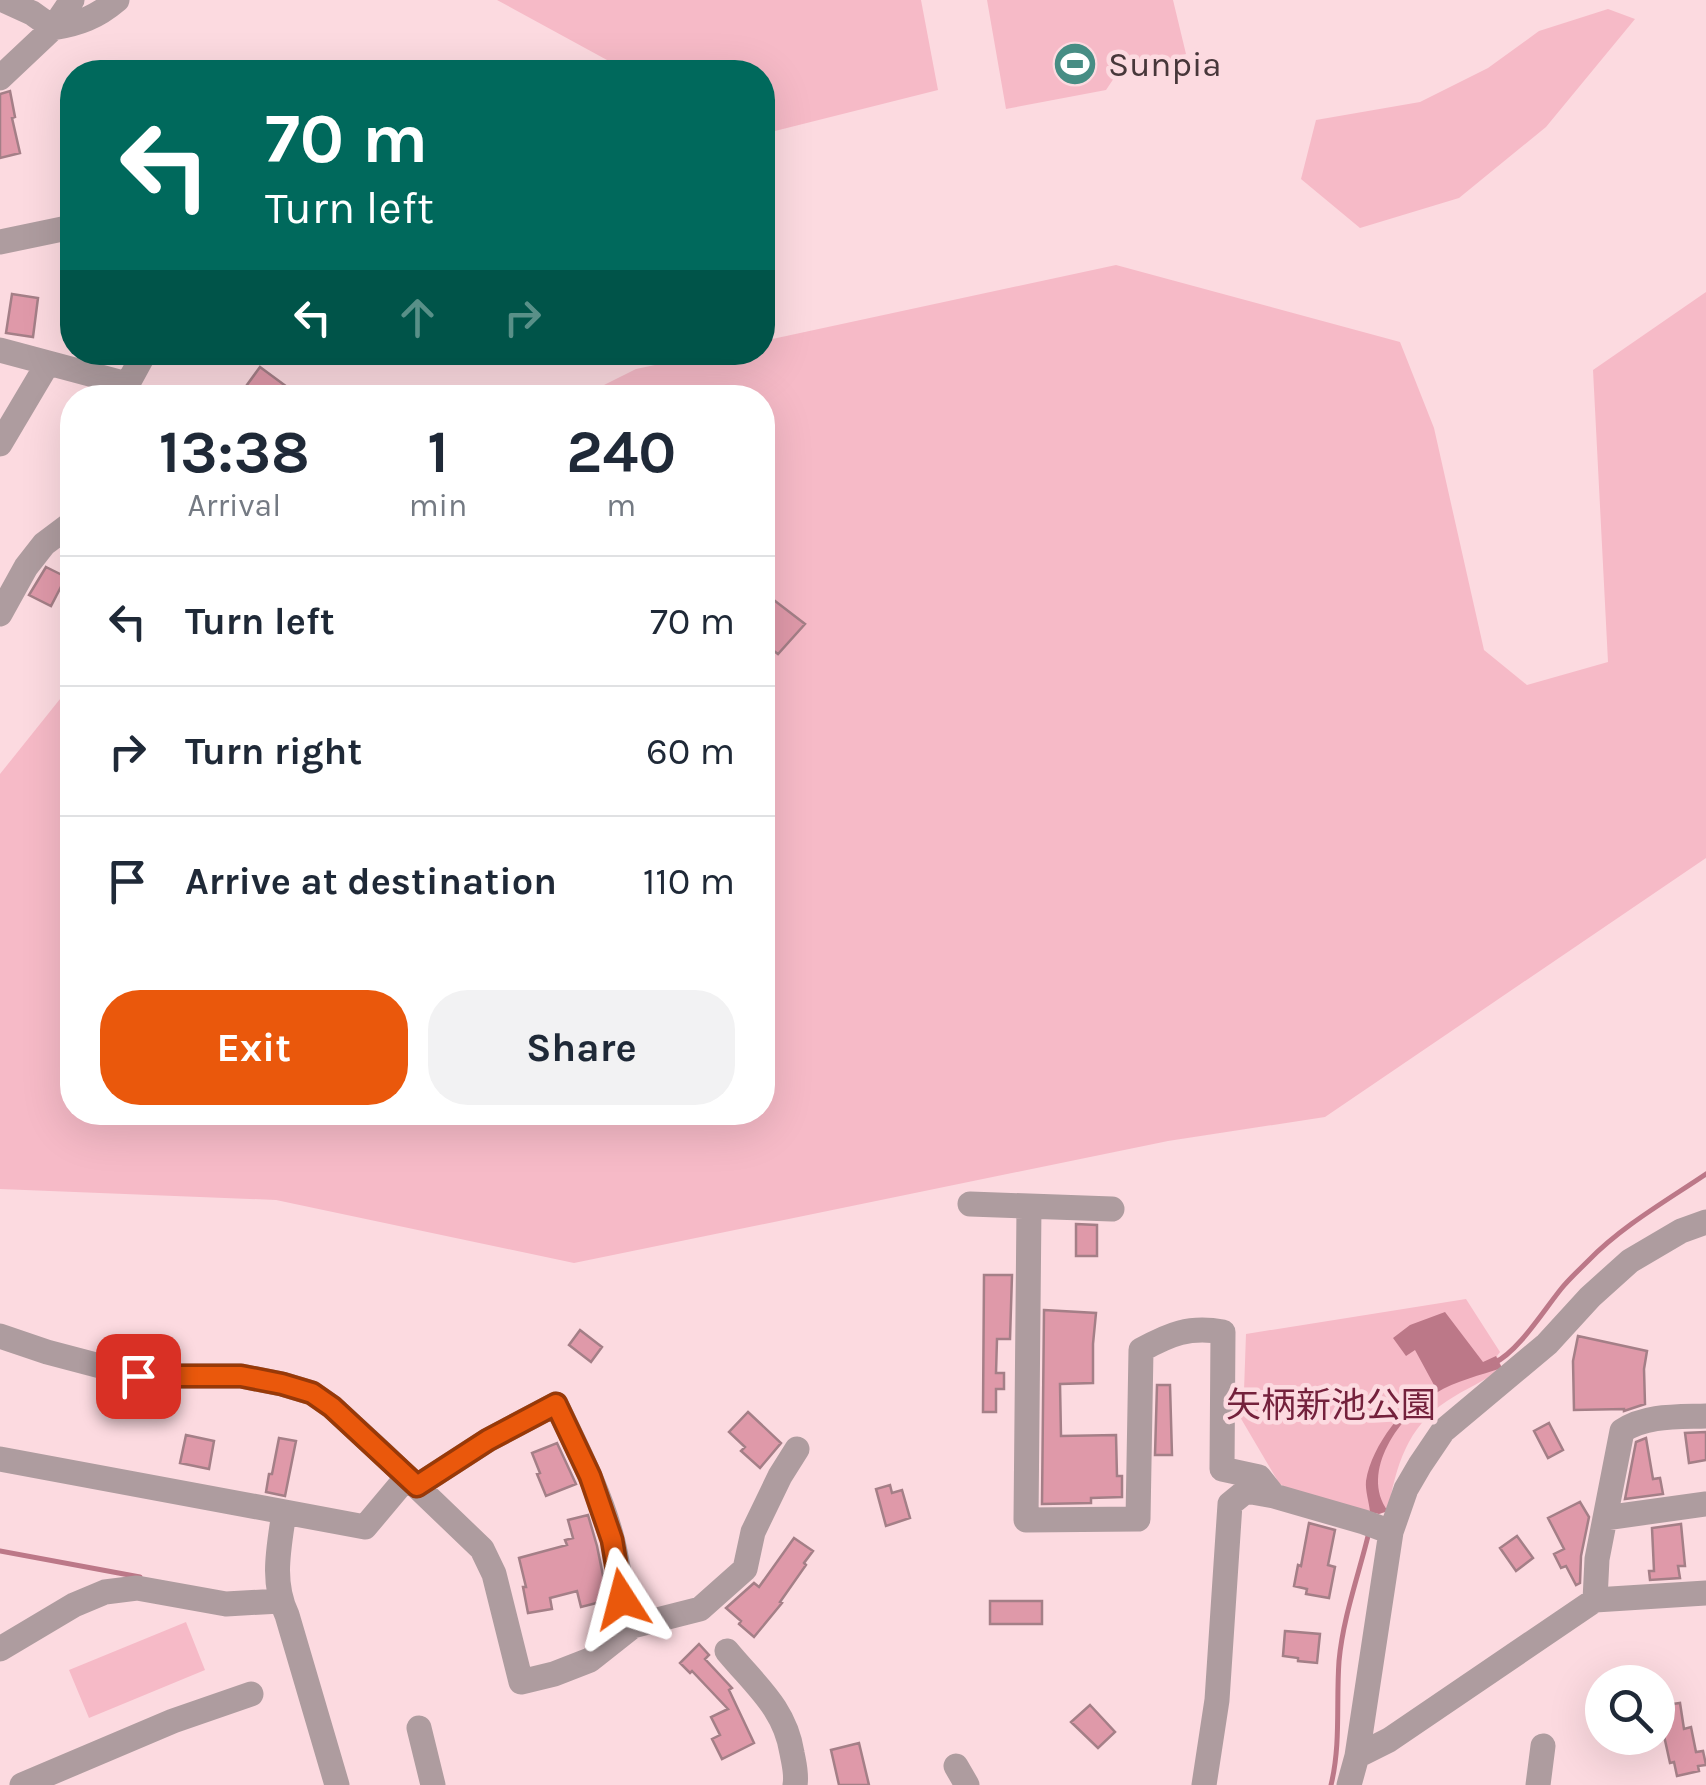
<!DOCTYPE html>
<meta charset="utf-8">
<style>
:root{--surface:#fff;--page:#f2f2f3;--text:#1f2937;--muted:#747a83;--line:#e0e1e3;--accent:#ea580c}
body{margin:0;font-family:Karla,"Noto Sans JP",sans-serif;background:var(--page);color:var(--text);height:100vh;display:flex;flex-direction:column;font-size:38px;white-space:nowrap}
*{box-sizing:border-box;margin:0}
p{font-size:32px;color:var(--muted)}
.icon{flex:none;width:55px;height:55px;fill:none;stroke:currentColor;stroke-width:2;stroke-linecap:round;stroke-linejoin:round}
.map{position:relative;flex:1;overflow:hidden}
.sheet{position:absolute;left:60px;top:385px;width:715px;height:740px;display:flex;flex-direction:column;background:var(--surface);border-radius:40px;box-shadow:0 10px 40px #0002}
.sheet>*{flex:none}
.banner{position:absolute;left:60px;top:60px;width:715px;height:305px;border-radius:40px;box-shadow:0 10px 40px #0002;background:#00695c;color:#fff;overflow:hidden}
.tools{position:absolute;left:1585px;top:1665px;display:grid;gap:20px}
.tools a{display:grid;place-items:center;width:90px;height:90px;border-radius:50%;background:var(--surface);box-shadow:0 10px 40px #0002;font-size:50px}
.pin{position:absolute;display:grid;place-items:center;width:85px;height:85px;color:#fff;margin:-42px;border-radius:20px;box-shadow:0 5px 15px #0006}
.me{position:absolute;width:110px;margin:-55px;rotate:351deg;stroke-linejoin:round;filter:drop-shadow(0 0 8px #0008)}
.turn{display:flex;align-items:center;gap:35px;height:210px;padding:0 40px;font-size:45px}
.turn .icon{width:130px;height:130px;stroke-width:2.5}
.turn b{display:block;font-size:70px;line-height:85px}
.lanes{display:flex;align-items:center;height:95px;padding:0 40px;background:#0003;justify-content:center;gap:50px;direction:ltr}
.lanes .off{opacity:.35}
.eta{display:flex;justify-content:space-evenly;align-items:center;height:170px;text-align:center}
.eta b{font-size:60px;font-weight:700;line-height:70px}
.action{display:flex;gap:20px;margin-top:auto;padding:20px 40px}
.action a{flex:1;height:115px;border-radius:40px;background:var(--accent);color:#fff;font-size:40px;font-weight:700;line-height:115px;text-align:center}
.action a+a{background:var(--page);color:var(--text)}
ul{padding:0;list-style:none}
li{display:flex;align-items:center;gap:30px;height:130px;padding:0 40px;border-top:2px solid var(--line)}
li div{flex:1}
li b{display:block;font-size:38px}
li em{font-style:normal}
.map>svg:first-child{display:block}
</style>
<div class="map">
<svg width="1706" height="1785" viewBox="0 0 1706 1785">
<rect width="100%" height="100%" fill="#fcdae0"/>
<!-- green -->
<path fill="#f6bac7" d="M 497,0 L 921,0 L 938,90 L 763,134 L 762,72 L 629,72 Z
M 987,0 L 1173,0 L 1186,54 L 1116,75 L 1106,90 L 1006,109 Z
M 1608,9 L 1635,19 L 1546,127 L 1459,198 L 1360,228 L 1301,179 L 1316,120 L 1420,102 L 1488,68 L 1539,31 Z
M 1116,265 L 1400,342 L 1434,428 L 1484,650 L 1527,685 L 1608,662 L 1593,370 L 1706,292 L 1706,858 L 1325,1117 L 1168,1141 L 574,1263 L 276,1200 L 0,1189 L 0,774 L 72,684 L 72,1112 L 762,1112 L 762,398 L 580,397 L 636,369 L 712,353 L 762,352 L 763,341 Z
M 1466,1299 L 1500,1352 L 1497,1356 L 1502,1368 C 1485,1381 1465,1389 1447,1401 C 1407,1427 1396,1466 1388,1511 L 1379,1514 L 1291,1492 L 1279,1483 L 1230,1400 L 1244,1391 L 1246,1334 Z
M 186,1622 L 205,1670 L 89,1718 L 69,1670 Z"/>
<!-- water -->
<path fill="#bc7888" d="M 1445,1312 L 1483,1362 L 1496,1356 L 1502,1368 C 1481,1375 1455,1381 1436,1393 C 1400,1415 1359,1472 1388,1511 L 1379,1514 L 1370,1512 C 1369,1502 1365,1490 1366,1481 C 1372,1444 1405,1405 1434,1385 L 1415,1350 L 1406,1356 L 1393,1338 L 1410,1325 Z"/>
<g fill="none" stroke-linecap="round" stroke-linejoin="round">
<!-- stream -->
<path stroke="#bc7888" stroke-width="5" d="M 1494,1363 C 1518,1352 1544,1310 1561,1289 C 1569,1279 1579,1270 1588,1261 C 1622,1226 1666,1201 1706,1174
M 0,1551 L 140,1577
M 1331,1785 C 1341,1744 1336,1703 1339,1661 C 1343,1617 1359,1574 1369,1532"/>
</g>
<!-- building -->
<path fill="#df99a9" stroke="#a47f87" stroke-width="2.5" d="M 10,91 L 15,117 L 12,118 L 20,153 L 0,158 L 0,94 Z
M 12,294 L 38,298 L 33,337 L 6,333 Z
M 260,367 L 302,398 L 244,398 L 248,392 L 244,389 Z
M 46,567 L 66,577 L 51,606 L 29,595 Z
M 762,591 L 805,624 L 778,654 L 762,642 Z
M 1076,1224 L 1097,1225 L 1097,1256 L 1076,1256 Z
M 984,1275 L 1012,1275 L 1010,1339 L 997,1339 L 996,1373 L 1004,1373 L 1004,1389 L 996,1389 L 996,1412 L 983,1412 Z
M 1044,1310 L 1096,1313 L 1093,1344 L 1093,1383 L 1060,1384 L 1061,1436 L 1116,1435 L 1117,1476 L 1122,1476 L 1122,1497 L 1091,1498 L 1091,1503 L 1042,1504 Z
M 580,1330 L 602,1347 L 591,1362 L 569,1345 Z
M 1578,1336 L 1647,1351 L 1644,1369 L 1645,1404 L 1624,1411 L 1624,1409 L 1574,1410 L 1573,1361 Z
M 1157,1385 L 1170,1385 L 1172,1455 L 1155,1455 Z
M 748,1412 L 781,1443 L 760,1468 L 741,1451 L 745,1447 L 729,1432 Z
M 1549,1423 L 1563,1450 L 1548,1458 L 1534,1431 Z
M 1706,1432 L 1706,1460 L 1689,1463 L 1685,1433 Z
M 186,1435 L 214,1441 L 209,1469 L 180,1463 Z
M 279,1438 L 296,1441 L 285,1496 L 266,1492 L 269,1474 L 272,1474 Z
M 1646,1438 L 1653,1479 L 1660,1478 L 1663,1494 L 1625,1499 L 1636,1442 Z
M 557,1443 L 576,1484 L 546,1496 L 537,1474 L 540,1473 L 532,1453 Z
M 890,1485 L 892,1493 L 902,1490 L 910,1518 L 886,1526 L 876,1489 Z
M 1580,1502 L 1589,1517 L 1581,1556 L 1580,1583 L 1576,1585 L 1566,1566 L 1561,1568 L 1554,1554 L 1564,1549 L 1548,1518 Z
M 588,1515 L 597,1546 L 608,1600 L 581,1607 L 577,1591 L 550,1598 L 552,1609 L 528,1613 L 523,1587 L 526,1587 L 519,1558 L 567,1545 L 565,1540 L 573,1538 L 568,1520 Z
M 1309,1523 L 1335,1530 L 1328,1565 L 1335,1567 L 1329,1598 L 1306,1594 L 1307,1589 L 1294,1586 L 1298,1565 L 1301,1566 Z
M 1681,1524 L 1685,1566 L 1678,1566 L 1680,1578 L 1650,1580 L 1649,1571 L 1654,1571 L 1652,1528 Z
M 1517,1536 L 1533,1558 L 1516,1571 L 1500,1548 Z
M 794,1538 L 813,1551 L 804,1563 L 806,1565 L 780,1602 L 782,1603 L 754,1637 L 739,1624 L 741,1621 L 726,1608 L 754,1583 L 759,1587 Z
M 990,1601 L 1042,1601 L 1042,1624 L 990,1624 Z
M 1285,1631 L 1320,1634 L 1317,1663 L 1298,1661 L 1298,1658 L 1283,1656 Z
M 699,1644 L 709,1655 L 705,1659 L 732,1688 L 729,1690 L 754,1743 L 722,1759 L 712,1739 L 720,1735 L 711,1717 L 728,1709 L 692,1671 L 690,1673 L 680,1663 Z
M 1680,1703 L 1684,1729 L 1691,1727 L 1696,1752 L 1703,1751 L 1706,1765 L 1698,1766 L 1699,1771 L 1677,1776 L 1674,1762 L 1670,1763 L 1661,1722 L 1658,1723 L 1658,1706 Z
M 1090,1705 L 1115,1732 L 1098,1748 L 1071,1722 Z
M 859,1743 L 869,1785 L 839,1785 L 831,1750 Z"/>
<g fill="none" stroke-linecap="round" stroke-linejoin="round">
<!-- minor -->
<path stroke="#ae9c9f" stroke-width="25" d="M 3,0 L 32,13 L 53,28 C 79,24 97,17 117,0
M 0,78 L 53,28 L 72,0
M 0,242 L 72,227
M 0,350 L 127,384
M 121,396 L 145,352
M 0,444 L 48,363
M 0,614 L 26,567 L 44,544 L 72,523
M 970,1204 L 1112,1209
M 1029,1207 L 1026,1520 L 1138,1519 L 1141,1350 C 1170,1334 1189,1326 1223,1332 L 1222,1469 L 1259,1477 L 1274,1496 L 1364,1522 L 1391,1532
M 0,1336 L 47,1352 L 138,1376 L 241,1376 L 282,1384 L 312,1393 L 332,1407 L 382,1453 L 482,1549 L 494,1574 L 521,1682 L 554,1674 L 590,1660 L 633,1626 C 621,1595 620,1573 613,1542 C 601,1494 577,1448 556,1404 L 488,1440 L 417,1486
M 0,1459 L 365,1527 L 407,1477
M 284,1512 C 279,1548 271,1582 287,1615 L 337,1785
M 1605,1518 L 1706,1504
M 1595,1600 L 1597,1559 L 1622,1431 C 1646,1415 1677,1417 1706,1416
M 633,1626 L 700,1609 L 745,1569 L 753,1532 L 780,1476 L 797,1449
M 0,1649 L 74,1605 L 105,1592 L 137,1588 L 226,1604 L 280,1601
M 727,1651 C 755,1685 785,1708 792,1753 C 794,1764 797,1774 795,1785
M 419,1728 L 433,1785
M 1357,1756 L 1389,1740 L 1595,1600 L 1706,1593
M 956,1766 L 967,1785
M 22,1785 L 173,1721 L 251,1694
M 1204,1785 L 1217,1700 L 1230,1504 L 1246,1491 L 1274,1496
M 1349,1785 L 1357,1756 L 1391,1532 L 1406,1489 L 1420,1465 L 1443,1431 L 1547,1344 L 1590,1297 L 1630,1261 L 1681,1231 L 1706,1222
M 1538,1785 L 1543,1746"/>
</g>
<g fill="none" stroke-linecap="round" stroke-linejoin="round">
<!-- route casing -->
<g stroke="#983908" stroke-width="25">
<path id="route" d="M 138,1376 L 241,1376 L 282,1384 L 312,1393 L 332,1407 L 417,1486 L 488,1440 L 556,1404 L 590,1476 L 612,1540 L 622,1599"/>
</g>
<!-- route -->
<use href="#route" stroke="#ea580c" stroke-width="18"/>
</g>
<!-- icons -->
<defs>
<g id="stadium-disc" transform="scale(2.25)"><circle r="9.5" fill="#478d84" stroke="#fcdae0"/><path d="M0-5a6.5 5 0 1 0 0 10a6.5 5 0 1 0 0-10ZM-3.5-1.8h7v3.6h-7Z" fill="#fff"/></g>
</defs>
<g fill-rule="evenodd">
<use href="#stadium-disc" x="1075" y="64"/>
</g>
<g text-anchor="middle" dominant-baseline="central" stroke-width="9" stroke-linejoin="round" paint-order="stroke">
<!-- poi labels -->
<g font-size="35" fill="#47373a" stroke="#fcdae0" text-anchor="start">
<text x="1108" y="64">Sunpia</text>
</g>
<!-- park labels -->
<g font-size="35" fill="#74213c" stroke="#fcdae0">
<text x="1331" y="1405">矢柄新池公園</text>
</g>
</g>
</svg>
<div class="tools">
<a><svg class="icon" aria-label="search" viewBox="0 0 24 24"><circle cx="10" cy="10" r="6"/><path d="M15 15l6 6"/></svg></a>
</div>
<div class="pin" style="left:138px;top:1376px;background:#d93025"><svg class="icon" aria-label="arrive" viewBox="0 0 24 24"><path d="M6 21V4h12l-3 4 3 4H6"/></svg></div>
<svg class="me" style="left:622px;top:1599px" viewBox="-20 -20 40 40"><path d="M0-17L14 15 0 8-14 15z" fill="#ea580c" stroke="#fff" stroke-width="4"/></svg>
<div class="banner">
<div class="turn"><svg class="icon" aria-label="left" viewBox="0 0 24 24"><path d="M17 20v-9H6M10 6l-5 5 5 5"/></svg><div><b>70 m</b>Turn left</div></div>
<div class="lanes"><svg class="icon" aria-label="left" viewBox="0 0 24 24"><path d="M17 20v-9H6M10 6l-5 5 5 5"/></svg><svg class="icon off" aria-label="ahead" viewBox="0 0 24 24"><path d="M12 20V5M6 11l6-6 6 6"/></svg><svg class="icon off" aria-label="right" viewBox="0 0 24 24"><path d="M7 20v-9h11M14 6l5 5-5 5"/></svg></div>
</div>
<section class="sheet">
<div class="eta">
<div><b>13:38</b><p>Arrival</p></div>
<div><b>1</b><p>min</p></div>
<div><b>240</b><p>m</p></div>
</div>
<ul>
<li><svg class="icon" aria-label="left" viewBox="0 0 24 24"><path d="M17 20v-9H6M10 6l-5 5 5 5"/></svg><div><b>Turn left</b></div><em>70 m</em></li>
<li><svg class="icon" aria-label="right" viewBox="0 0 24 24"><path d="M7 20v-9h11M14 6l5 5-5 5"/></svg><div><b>Turn right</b></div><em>60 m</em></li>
<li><svg class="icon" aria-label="arrive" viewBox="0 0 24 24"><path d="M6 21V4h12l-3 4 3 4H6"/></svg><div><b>Arrive at destination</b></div><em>110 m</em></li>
</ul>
<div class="action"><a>Exit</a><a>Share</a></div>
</section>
</div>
